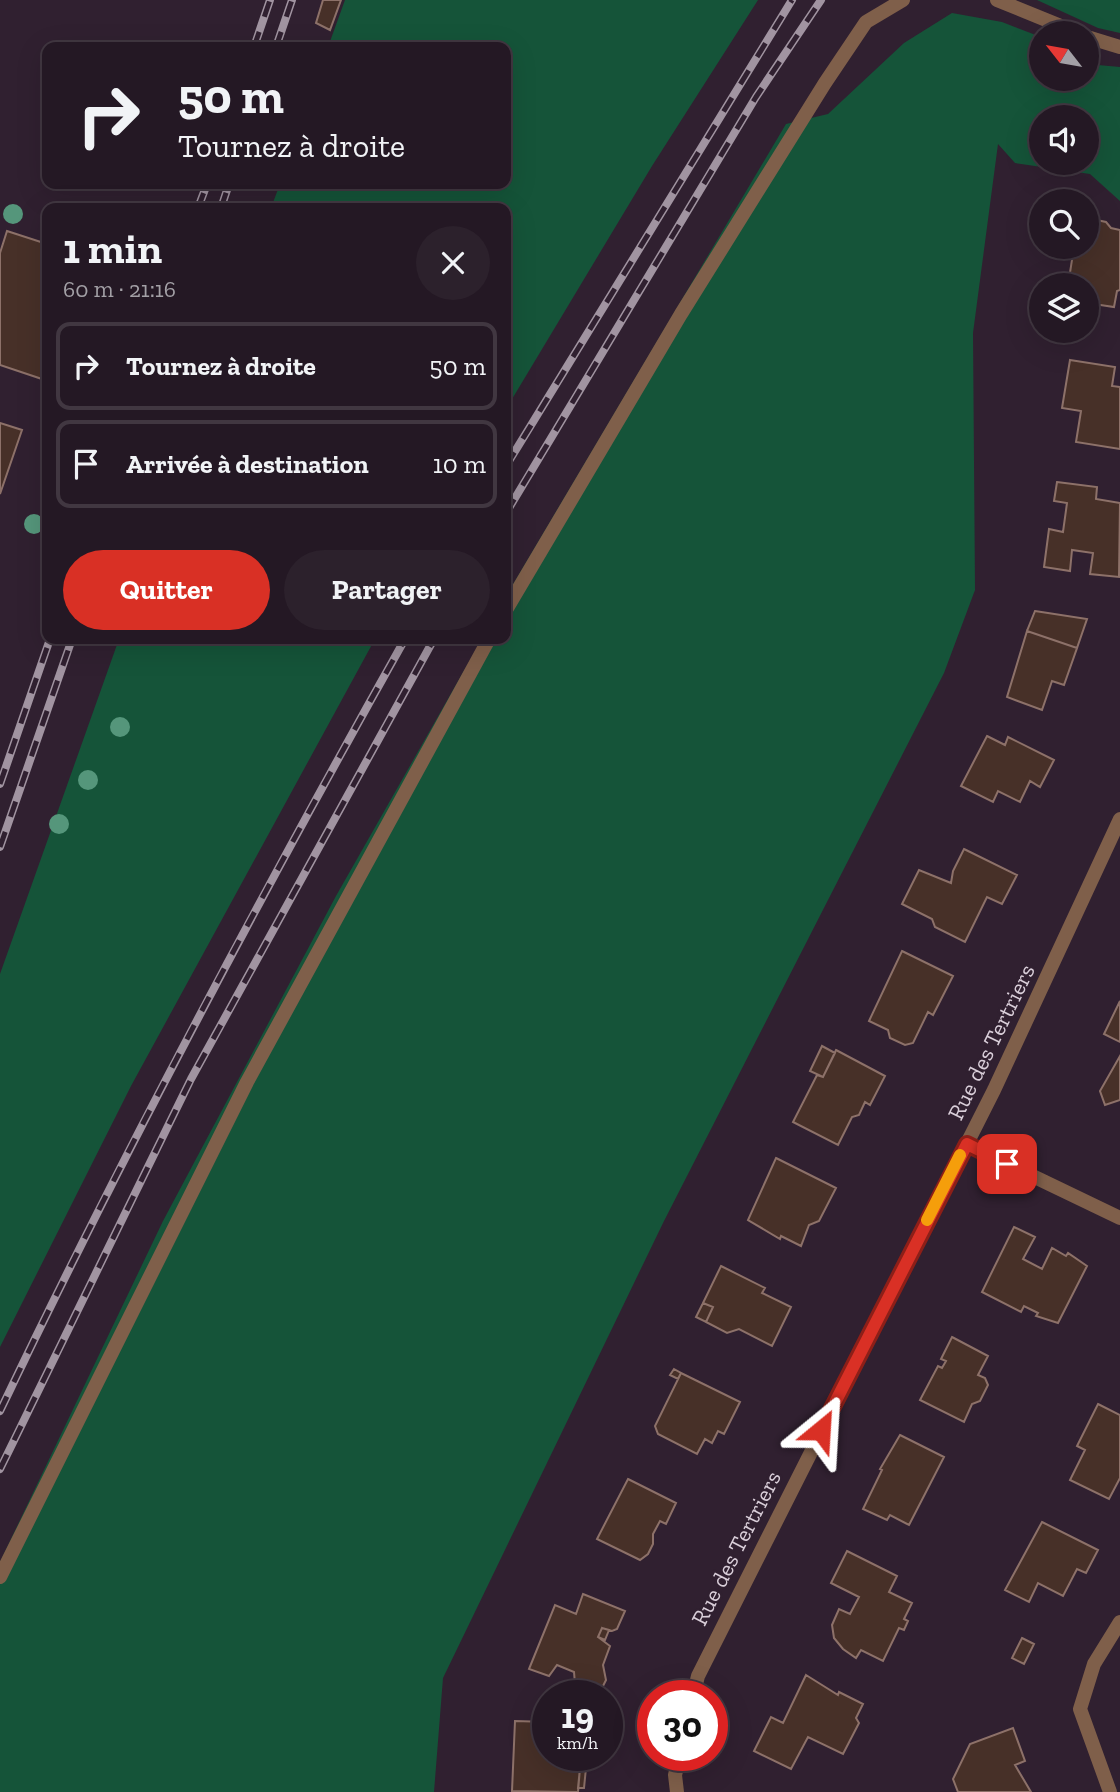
<!DOCTYPE html>
<html lang="fr">
<meta charset="utf-8">
<style>
:root{--surface:#241824;--page:#2c212c;--text:#f1f3f6;--muted:#a3a0a6;--line:#413741;--accent:#d93025}
body{margin:0;font-family:"Zilla Slab",serif;background:var(--page);color:var(--text);height:100vh;display:flex;flex-direction:column;font-size:26px;white-space:nowrap}
*{box-sizing:border-box;margin:0}
p{font-size:23px;color:var(--muted)}
.icon{flex:none;width:38px;height:38px;fill:none;stroke:currentColor;stroke-width:2;stroke-linecap:round;stroke-linejoin:round}
.map{position:relative;flex:1;overflow:hidden}
.sheet{position:absolute;left:42px;top:203px;width:469px;height:441px;display:flex;flex-direction:column;background:var(--surface);border-radius:14px;box-shadow:0 7px 28px #0002,0 0 0 2px var(--line)}
.sheet>*{flex:none}
.banner{position:absolute;left:42px;top:42px;width:469px;height:147px;border-radius:14px;box-shadow:0 7px 28px #0002,0 0 0 2px var(--line);background:#241824;color:var(--text);overflow:hidden}
.needle{width:46px;rotate:301deg}
.tools{position:absolute;left:1029px;top:21px;display:grid;gap:14px}
.tools a{display:grid;place-items:center;width:70px;height:70px;border-radius:50%;background:var(--surface);box-shadow:0 7px 28px #0002,0 0 0 2px var(--line);font-size:35px}
.speed{position:absolute;left:532px;top:1680px;display:flex;gap:14px;font-size:35px;font-weight:700;text-align:center}
.speed>*{display:grid;place-content:center;width:91px;height:91px;border-radius:50%;background:var(--surface);box-shadow:0 7px 28px #0002,0 0 0 2px var(--line);line-height:1}
.speed small{font-size:18px;font-weight:400}
.speed .limit{border:10px solid #d22;background:#fff;color:#111}
.pin{position:absolute;display:grid;place-items:center;width:60px;height:60px;color:#fff;margin:-30px;border-radius:14px;box-shadow:0 4px 10px #0006}
.me{position:absolute;width:77px;margin:-38px;rotate:27deg;stroke-linejoin:round;filter:drop-shadow(0 0 5px #0008)}
.turn{display:flex;align-items:center;gap:24px;height:147px;padding:0 21px;font-size:32px}
.turn .icon{width:91px;height:91px;stroke-width:2.5}
.turn b{display:block;font-size:49px;line-height:60px}
.round{display:grid;place-items:center;flex:none;width:74px;height:74px;border-radius:37px;background:var(--page)}
.head{display:flex;align-items:center;justify-content:space-between;height:119px;padding:0 21px}
h1{font-size:42px;font-weight:700;line-height:52px}
.button{display:flex;gap:14px;margin-top:auto;padding:14px 21px}
.button a{flex:1;height:80px;border-radius:42px;background:var(--accent);color:#fff;font-size:28px;font-weight:700;line-height:80px;text-align:center}
.button a+a{background:var(--page);color:var(--text)}
ul{padding:0;list-style:none}
li{display:flex;align-items:center;gap:21px;height:88px;margin:0 14px 10px;padding:0 7px;border:4px solid var(--line);border-radius:14px}
li div{flex:1}
li b{display:block;font-size:26px}
li em{font-style:normal}
.map>svg:first-child{display:block}
</style>
<div class="map">
<svg width="1120" height="1792" viewBox="0 0 1120 1792">
<rect width="100%" height="100%" fill="#302030"/>
<!-- green -->
<path fill="#155439" fill-rule="evenodd" d="M 345,0 L 758,0 L 652,166 L 506,409 L 506,208 L 271,208 L 280,184 L 506,184 L 506,47 L 328,47 Z
M 1037,0 L 1120,0 L 1120,33 L 1098,28 Z
M 952,13 L 1002,22 L 1041,37 L 1041,79 L 1087,79 L 1087,60 L 1098,65 L 1120,67 L 1120,201 L 1090,174 L 1015,163 L 998,144 L 973,333 L 975,590 L 944,673 L 664,1221 L 443,1678 L 434,1792 L 0,1792 L 0,1562 L 163,1221 L 336,896 L 482,639 L 506,639 L 506,596 L 786,124 L 828,114 L 904,43 ZM 1041,117 L 1087,117 L 1087,163 L 1041,163 Z
M 119,639 L 375,639 L 131,1086 L 0,1347 L 0,974 Z"/>
<!-- building -->
<path fill="#473028" stroke="#8d7169" stroke-width="2" d="M 323,0 L 341,0 L 330,30 L 316,23 Z
M 1087,218 L 1106,222 L 1111,228 L 1120,230 L 1120,290 L 1117,291 L 1114,307 L 1087,303 L 1087,285 L 1082,285 L 1083,281 L 1069,279 L 1074,247 L 1087,247 Z
M 7,231 L 47,244 L 45,380 L 0,365 L 0,253 Z
M 1070,360 L 1115,367 L 1112,386 L 1120,387 L 1120,449 L 1076,442 L 1081,411 L 1062,408 Z
M 0,423 L 22,430 L 0,494 Z
M 1057,482 L 1097,487 L 1096,499 L 1120,503 L 1119,577 L 1090,574 L 1093,553 L 1072,550 L 1070,571 L 1044,567 L 1049,529 L 1063,532 L 1067,503 L 1054,501 Z
M 1035,611 L 1087,619 L 1077,648 L 1027,631 Z
M 1027,631 L 1077,648 L 1064,685 L 1052,681 L 1042,710 L 1007,697 Z
M 987,736 L 1005,745 L 1008,737 L 1054,760 L 1040,787 L 1030,781 L 1020,802 L 998,791 L 993,802 L 961,786 Z
M 964,849 L 1017,875 L 1002,904 L 987,897 L 965,942 L 935,927 L 932,919 L 902,904 L 919,870 L 951,883 L 953,871 Z
M 902,951 L 953,976 L 933,1015 L 928,1012 L 913,1043 L 905,1045 L 890,1038 L 888,1030 L 869,1021 Z
M 1120,1001 L 1120,1042 L 1104,1034 Z
M 822,1046 L 835,1053 L 823,1077 L 810,1071 Z
M 836,1050 L 885,1076 L 870,1105 L 865,1102 L 859,1115 L 852,1117 L 838,1145 L 793,1122 L 817,1075 L 823,1077 Z
M 1120,1056 L 1120,1100 L 1105,1105 L 1100,1091 Z
M 776,1158 L 836,1188 L 819,1221 L 809,1225 L 801,1246 L 781,1236 L 780,1239 L 748,1220 Z
M 1014,1227 L 1035,1237 L 1023,1259 L 1042,1269 L 1052,1248 L 1066,1256 L 1068,1253 L 1087,1266 L 1058,1323 L 1036,1316 L 1038,1313 L 1024,1306 L 1021,1312 L 982,1292 Z
M 721,1266 L 765,1288 L 762,1293 L 791,1307 L 772,1346 L 739,1329 L 727,1333 L 706,1322 L 713,1307 L 703,1303 Z
M 703,1303 L 713,1307 L 706,1322 L 696,1317 Z
M 952,1337 L 988,1356 L 978,1375 L 985,1378 L 988,1385 L 980,1401 L 972,1404 L 964,1422 L 920,1400 L 938,1366 L 942,1368 L 946,1361 L 941,1359 Z
M 674,1369 L 681,1373 L 678,1379 L 670,1375 Z
M 681,1373 L 740,1402 L 724,1434 L 718,1431 L 712,1443 L 705,1439 L 697,1454 L 658,1434 L 655,1426 Z
M 1098,1404 L 1120,1415 L 1120,1478 L 1109,1499 L 1070,1480 L 1085,1450 L 1077,1446 Z
M 900,1435 L 944,1457 L 909,1525 L 890,1515 L 887,1520 L 863,1509 L 882,1470 L 880,1469 Z
M 628,1479 L 676,1503 L 666,1524 L 660,1521 L 653,1534 L 653,1544 L 648,1554 L 640,1560 L 597,1539 Z
M 1042,1522 L 1098,1550 L 1086,1573 L 1077,1569 L 1063,1596 L 1038,1583 L 1029,1602 L 1005,1590 Z
M 847,1551 L 897,1576 L 889,1592 L 912,1603 L 904,1619 L 908,1621 L 904,1630 L 899,1628 L 883,1661 L 861,1650 L 856,1658 L 843,1649 L 834,1638 L 832,1625 L 839,1609 L 850,1614 L 859,1597 L 831,1583 Z
M 583,1594 L 625,1611 L 617,1629 L 612,1631 L 602,1628 L 598,1637 L 610,1646 L 603,1665 L 606,1680 L 603,1686 L 593,1692 L 581,1689 L 575,1684 L 574,1672 L 557,1665 L 549,1676 L 529,1669 L 555,1605 L 576,1614 Z
M 602,1628 L 609,1630 L 605,1640 L 598,1637 Z
M 1022,1638 L 1034,1644 L 1024,1664 L 1012,1658 Z
M 806,1675 L 838,1695 L 839,1692 L 863,1704 L 856,1718 L 859,1723 L 843,1754 L 808,1737 L 791,1769 L 754,1751 L 771,1717 L 783,1723 Z
M 515,1721 L 548,1722 L 548,1755 L 586,1755 L 586,1768 L 580,1768 L 578,1792 L 512,1791 Z
M 1013,1728 L 1025,1761 L 1015,1765 L 1031,1792 L 958,1792 L 953,1779 L 970,1744 Z
M 580,1768 L 586,1768 L 584,1788 L 578,1788 Z"/>
<g fill="none" stroke-linecap="round" stroke-linejoin="round">
<!-- lane -->
<path stroke="#7f5f4a" stroke-width="14" d="M 997,0 L 1078,33
M 1087,37 L 1120,47
M 506,610 L 681,314 L 825,83 L 866,22 L 903,0
M 0,1577 L 247,1082 L 489,639"/>
<!-- street -->
<path stroke="#7f5f4a" stroke-width="14" d="M 966,1144 L 1120,1218
M 693,1696 L 698,1676 L 994,1090 L 1120,819
M 677,1792 L 675,1775 L 680,1755
M 1110,1792 L 1080,1709 L 1094,1664 L 1120,1622"/>
<!-- rail casing -->
<g stroke="#a194a1" stroke-width="8">
<path id="rail" d="M 254,47 L 270,0
M 276,47 L 292,0
M 198,208 L 207,184
M 221,208 L 229,184
M 506,466 L 792,0
M 506,513 L 756,97 L 821,0
M 0,784 L 50,639
M 0,847 L 72,639
M 0,1411 C 125,1149 263,892 405,639
M 0,1469 L 191,1079 L 434,639"/>
</g>
<!-- rail -->
<use href="#rail" stroke="#302030" stroke-width="5" stroke-dasharray="16" stroke-linecap="butt"/>
</g>
<!-- trees -->
<g fill="#55967b">
<circle cx="13" cy="214" r="10"/>
<circle cx="34" cy="524" r="10"/>
<circle cx="120" cy="727" r="10"/>
<circle cx="88" cy="780" r="10"/>
<circle cx="59" cy="824" r="10"/>
</g>
<g fill="none" stroke-linecap="round" stroke-linejoin="round">
<!-- route casing -->
<g stroke="#8d1f18" stroke-width="18">
<path id="route" d="M 821,1430 L 967,1144 L 1007,1164"/>
</g>
<!-- route -->
<use href="#route" stroke="#d93025" stroke-width="12"/>
<!-- slow -->
<path stroke="#f59e0b" stroke-width="12" d="M 927,1220 L 960,1155"/>
</g>
<g text-anchor="middle" dominant-baseline="central" stroke-width="5" stroke-linejoin="round" paint-order="stroke">
<!-- street labels -->
<g font-size="23" fill="#d9ced9" stroke="#302030">
<text transform="translate(991 1042) rotate(-64)">Rue des Tertriers</text>
<text transform="translate(736 1548) rotate(-63)">Rue des Tertriers</text>
</g>
</g>
</svg>
<div class="tools">
<a><svg class="needle" viewBox="-14 -14 28 28"><path d="M0-13l5 13h-10z" fill="#e53935"/><path d="M0 13l5-13h-10z" fill="#a3a0a6"/></svg></a>
<a><svg class="icon" aria-label="sound" viewBox="0 0 24 24"><path d="M4 9h4l5-4v14l-5-4H4zM17 9q2 3 0 6"/></svg></a>
<a><svg class="icon" aria-label="search" viewBox="0 0 24 24"><circle cx="10" cy="10" r="6"/><path d="M15 15l6 6"/></svg></a>
<a><svg class="icon" aria-label="layers" viewBox="0 0 24 24"><path d="M12 4l9 5-9 5-9-5zM3 14l9 5 9-5"/></svg></a>
</div>
<div class="speed"><div>19<small>km/h</small></div><div class="limit">30</div></div>
<div class="pin" style="left:1007px;top:1164px;background:#d93025"><svg class="icon" aria-label="arrive" viewBox="0 0 24 24"><path d="M6 21V4h12l-3 4 3 4H6"/></svg></div>
<svg class="me" style="left:821px;top:1430px" viewBox="-20 -20 40 40"><path d="M0-17L14 15 0 8-14 15z" fill="#d93025" stroke="#fff" stroke-width="4"/></svg>
<div class="banner">
<div class="turn"><svg class="icon" aria-label="right" viewBox="0 0 24 24"><path d="M7 20v-9h11M14 6l5 5-5 5"/></svg><div><b>50 m</b>Tournez à droite</div></div>
</div>
<section class="sheet">
<div class="head"><div><h1>1 min</h1><p>60 m · 21:16</p></div><a class="round"><svg class="icon" aria-label="close" viewBox="0 0 24 24"><path d="M6 6l12 12M18 6L6 18"/></svg></a></div>
<ul>
<li><svg class="icon" aria-label="right" viewBox="0 0 24 24"><path d="M7 20v-9h11M14 6l5 5-5 5"/></svg><div><b>Tournez à droite</b></div><em>50 m</em></li>
<li><svg class="icon" aria-label="arrive" viewBox="0 0 24 24"><path d="M6 21V4h12l-3 4 3 4H6"/></svg><div><b>Arrivée à destination</b></div><em>10 m</em></li>
</ul>
<div class="button"><a>Quitter</a><a>Partager</a></div>
</section>
</div>
